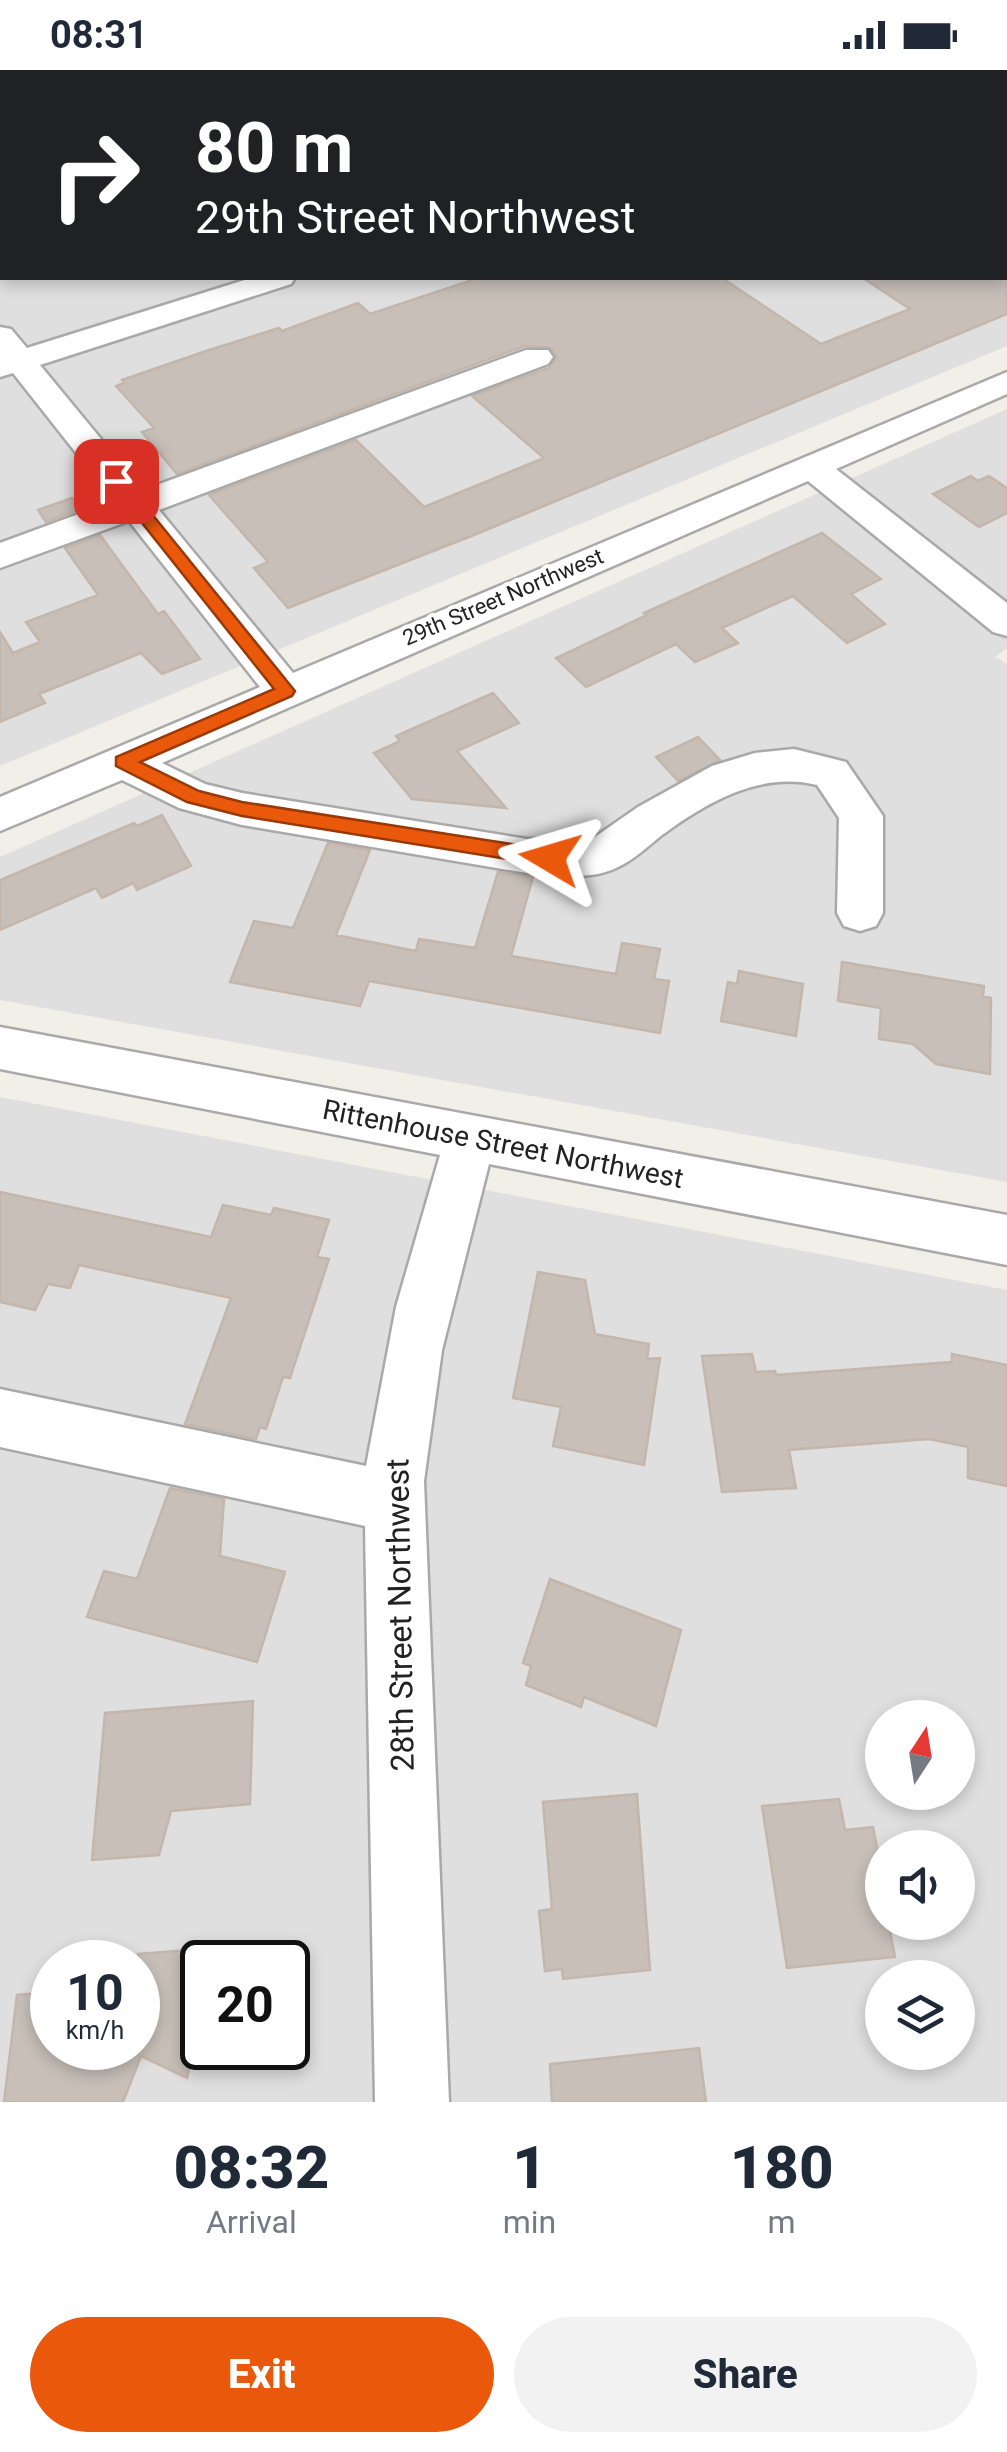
<!DOCTYPE html>
<style>
:root{--surface:#fff;--page:#f2f2f3;--text:#1f2937;--muted:#747a83;--accent:#ea580c}
body{margin:0;font-family:Roboto,sans-serif;background:var(--page);color:var(--text);height:100vh;display:flex;flex-direction:column;font-size:38px;white-space:nowrap}
*{box-sizing:border-box;margin:0}
p{font-size:32px;color:var(--muted)}
.icon{flex:none;width:55px;height:55px;fill:none;stroke:currentColor;stroke-width:2;stroke-linecap:round;stroke-linejoin:round}
.map{position:relative;height:2032px;overflow:hidden}
.details{display:flex;flex-direction:column;background:var(--surface);flex:1}
.details>*{flex:none}
.hud{position:absolute;left:0px;top:0px;width:1008px;height:210px;box-shadow:0 5px 15px #0003;background:#202124;color:#fff;overflow:hidden}
.needle{width:65px;rotate:12deg}
.fabs{position:absolute;left:865px;top:1630px;display:grid;gap:20px}
.fabs a{display:grid;place-items:center;width:110px;height:110px;border-radius:50%;background:var(--surface);box-shadow:0 5px 15px #0003;font-size:50px}
.speed{position:absolute;left:30px;top:1870px;display:flex;gap:20px;font-size:50px;font-weight:700;text-align:center}
.speed>*{display:grid;place-content:center;width:130px;height:130px;border-radius:50%;background:var(--surface);box-shadow:0 5px 15px #0003;line-height:1}
.speed small{font-size:25px;font-weight:400}
.speed .limit{border:5px solid #111;border-radius:15px;background:#fff;color:#111}
.pin{position:absolute;display:grid;place-items:center;width:85px;height:85px;color:#fff;margin:-42px;border-radius:20px;box-shadow:0 5px 15px #0006}
.me{position:absolute;width:110px;margin:-55px;rotate:277deg;stroke-linejoin:round;filter:drop-shadow(0 0 8px #0008)}
.turn{display:flex;align-items:center;gap:35px;height:210px;padding:0 30px;font-size:45px}
.turn .icon{width:130px;height:130px;stroke-width:2.5}
.turn b{display:block;font-size:70px;line-height:85px}
.eta{display:flex;justify-content:space-evenly;align-items:center;height:170px;text-align:center}
.eta b{font-size:60px;font-weight:800;line-height:70px}
.primary-button{display:flex;gap:20px;margin-top:auto;padding:20px 30px}
.primary-button a{flex:1;height:115px;border-radius:60px;background:var(--accent);color:#fff;font-size:40px;font-weight:800;line-height:115px;text-align:center}
.primary-button a+a{background:var(--page);color:var(--text)}
.status{display:flex;justify-content:space-between;align-items:center;height:70px;padding:0 50px;background:var(--surface);direction:ltr}
.status svg{height:28px;fill:currentColor}
.map>svg:first-child{display:block}
</style>
<div class="status"><b>08:31</b><svg viewBox="0 0 49 12"><path d="M0 12V9h3v3zM5 12V6h3v6zM10 12V3h3v9zM15 12V0h3v12zM26 1h20v11H26zM47 4h2v5h-2z"/></svg></div>
<div class="map">
<svg width="1007" height="2032" viewBox="0 0 1007 2032">
<rect width="100%" height="100%" fill="#f2efe9"/>
<!-- residential -->
<path fill="#e0dfdf" fill-rule="evenodd" d="M 0,0 L 544,2 L 2,2 L 2,208 L 1005,208 L 1007,45 L 1007,276 L 0,696 Z
M 1007,339 L 1007,578 L 995,587 L 1007,594 L 1007,1112 L 0,930 L 0,787 Z
M 0,1027 L 1007,1220 L 1007,2032 L 0,2032 ZM 882,1648 L 958,1648 L 958,1722 L 882,1722 ZM 882,1778 L 958,1778 L 958,1852 L 882,1852 ZM 52,1892 L 138,1892 L 138,1978 L 52,1978 ZM 202,1892 L 288,1892 L 288,1978 L 202,1978 ZM 882,1908 L 958,1908 L 958,1982 L 882,1982 Z"/>
<!-- building -->
<path fill="#c7bfb8" stroke="#c4b6ab" stroke-width="2.5" d="M 478,208 L 722,208 L 821,274 L 910,239 L 863,208 L 1007,208 L 1007,244 L 474,465 L 288,538 L 254,498 L 268,492 L 209,425 L 356,370 L 424,437 L 544,388 L 472,326 L 549,298 L 557,287 L 551,278 L 525,276 L 177,404 L 142,362 L 154,358 L 116,316 L 124,313 L 122,310 L 209,280 L 279,258 L 282,261 L 358,233 L 370,244 Z
M 971,406 L 978,411 L 989,406 L 1007,418 L 1007,443 L 979,457 L 933,424 Z
M 72,428 L 81,439 L 46,452 L 38,440 Z
M 822,463 L 881,509 L 851,524 L 885,554 L 847,573 L 793,526 L 722,558 L 738,573 L 695,592 L 676,574 L 586,617 L 556,588 L 647,545 L 644,543 Z
M 100,465 L 158,544 L 164,541 L 200,589 L 162,604 L 141,583 L 39,624 L 45,633 L 0,652 L 0,562 L 13,583 L 40,572 L 26,552 L 98,525 L 65,478 Z
M 493,623 L 519,653 L 457,681 L 506,738 L 412,729 L 374,683 L 400,671 L 396,666 Z
M 698,667 L 720,690 L 678,711 L 656,687 Z
M 162,745 L 191,796 L 137,820 L 133,813 L 102,828 L 96,818 L 0,860 L 0,810 L 134,753 L 137,756 Z
M 328,773 L 370,780 L 336,865 L 416,881 L 419,869 L 475,878 L 498,802 L 533,807 L 511,886 L 616,904 L 622,873 L 660,879 L 654,909 L 669,911 L 660,963 L 369,911 L 360,936 L 230,912 L 254,851 L 293,858 Z
M 842,892 L 984,916 L 983,926 L 991,928 L 990,1004 L 936,994 L 913,974 L 879,969 L 881,938 L 838,931 Z
M 739,901 L 803,914 L 796,966 L 721,951 L 728,912 L 737,914 Z
M 0,1122 L 211,1167 L 223,1135 L 271,1145 L 274,1138 L 329,1150 L 317,1187 L 329,1189 L 290,1308 L 283,1307 L 266,1359 L 260,1357 L 256,1369 L 185,1354 L 231,1228 L 79,1195 L 70,1218 L 48,1214 L 35,1240 L 0,1232 Z
M 538,1202 L 585,1210 L 595,1264 L 649,1274 L 647,1289 L 660,1288 L 644,1395 L 553,1376 L 561,1337 L 513,1328 Z
M 752,1284 L 756,1302 L 775,1301 L 776,1305 L 952,1292 L 952,1284 L 1007,1295 L 1007,1416 L 968,1408 L 968,1377 L 929,1369 L 789,1380 L 796,1418 L 722,1422 L 702,1286 Z
M 170,1418 L 224,1429 L 220,1486 L 285,1502 L 257,1592 L 87,1547 L 104,1501 L 137,1509 Z
M 550,1509 L 681,1560 L 656,1656 L 584,1627 L 581,1637 L 526,1615 L 531,1596 L 523,1593 Z
M 253,1631 L 250,1734 L 171,1741 L 159,1785 L 92,1790 L 105,1643 Z
M 637,1724 L 650,1900 L 563,1909 L 562,1899 L 545,1901 L 539,1841 L 552,1839 L 543,1732 Z
M 839,1729 L 845,1760 L 873,1757 L 882,1803 L 882,1852 L 888,1852 L 895,1887 L 787,1898 L 762,1736 Z
M 202,1879 L 202,1947 L 187,2008 L 141,1986 L 123,2032 L 4,2032 L 17,1925 L 52,1922 L 52,1978 L 138,1978 L 138,1884 Z
M 699,1978 L 706,2032 L 552,2032 L 550,1994 Z"/>
<g fill="none" stroke-linecap="round" stroke-linejoin="round">
<!-- minor casing -->
<g stroke="#a9a9a9" stroke-width="5">
<path id="minor" d="M 657,0 L 708,0 L 710,2 L 659,2 Z
M 1005,23 L 1007,23 L 1007,39 L 1005,39 Z
M 0,36 L 2,36 L 2,52 L 0,52 Z
M 2,146 L 2,164 L 0,165 L 0,147 Z
M 251,208 L 295,208 L 291,214 L 40,295 L 143,420 L 526,280 L 548,280 L 553,287 L 548,294 L 159,440 L 293,603 L 1007,302 L 1007,324 L 836,399 L 1007,533 L 1007,566 L 993,562 L 808,411 L 162,693 L 205,714 L 242,723 L 527,769 L 592,769 L 638,737 L 712,696 L 755,683 L 794,679 L 846,692 L 883,746 L 883,843 L 876,856 L 860,861 L 844,856 L 837,843 L 839,748 L 817,715 C 760,701 707,732 662,765 C 648,776 634,790 618,797 C 591,811 556,805 527,803 L 242,755 L 179,738 L 122,710 L 0,761 L 0,727 L 260,617 L 129,451 L 0,498 L 0,473 L 114,431 L 13,303 L 0,307 L 0,257 L 11,259 L 27,278 Z
M 0,957 L 1007,1145 L 1007,1195 L 489,1094 L 442,1280 L 424,1411 L 449,2032 L 375,2032 L 365,1456 L 0,1377 L 0,1319 L 366,1396 L 396,1237 L 440,1085 L 0,999 Z"/>
</g>
<!-- minor -->
<use href="#minor" fill="#fff" fill-rule="evenodd"/>
</g>
<!-- route -->
<path fill="#ea580c" stroke="#983908" stroke-width="2.5" d="M 116,406 L 122,407 L 295,621 L 292,626 L 140,692 L 199,721 L 242,732 L 550,780 L 557,782 L 557,793 L 550,796 L 242,746 L 187,732 L 116,696 L 116,687 L 274,619 L 111,414 L 108,411 Z"/>
<g text-anchor="middle" dominant-baseline="central" stroke-width="8" stroke-linejoin="round" paint-order="stroke">
<!-- far-street labels -->
<g font-size="22" fill="#222" stroke="#fff">
<text transform="translate(503 527) rotate(-23)">29th Street Northwest</text>
</g>
<!-- street labels -->
<g font-size="28" fill="#222" stroke="#fff">
<text transform="translate(503 1074) rotate(11)">Rittenhouse Street Northwest</text>
</g>
<!-- near-street labels -->
<g font-size="32" fill="#222" stroke="#fff">
<text transform="translate(400 1545) rotate(-91)">28th Street Northwest</text>
</g>
</g>
</svg>
<div class="fabs">
<a><svg class="needle" viewBox="-14 -14 28 28"><path d="M0-13l5 13h-10z" fill="#e53935"/><path d="M0 13l5-13h-10z" fill="#747a83"/></svg></a>
<a><svg class="icon" aria-label="sound" viewBox="0 0 24 24"><path d="M4 9h4l5-4v14l-5-4H4zM17 9q2 3 0 6"/></svg></a>
<a><svg class="icon" aria-label="layers" viewBox="0 0 24 24"><path d="M12 4l9 5-9 5-9-5zM3 14l9 5 9-5"/></svg></a>
</div>
<div class="speed"><div>10<small>km/h</small></div><div class="limit">20</div></div>
<div class="pin" style="left:116px;top:411px;background:#d93025"><svg class="icon" aria-label="arrive" viewBox="0 0 24 24"><path d="M6 21V4h12l-3 4 3 4H6"/></svg></div>
<svg class="me" style="left:550px;top:788px" viewBox="-20 -20 40 40"><path d="M0-17L14 15 0 8-14 15z" fill="#ea580c" stroke="#fff" stroke-width="4"/></svg>
<div class="hud">
<div class="turn"><svg class="icon" aria-label="right" viewBox="0 0 24 24"><path d="M7 20v-9h11M14 6l5 5-5 5"/></svg><div><b>80 m</b>29th Street Northwest</div></div>
</div>
</div>
<section class="details">
<div class="eta">
<div><b>08:32</b><p>Arrival</p></div>
<div><b>1</b><p>min</p></div>
<div><b>180</b><p>m</p></div>
</div>
<div class="primary-button"><a>Exit</a><a>Share</a></div>
</section>
